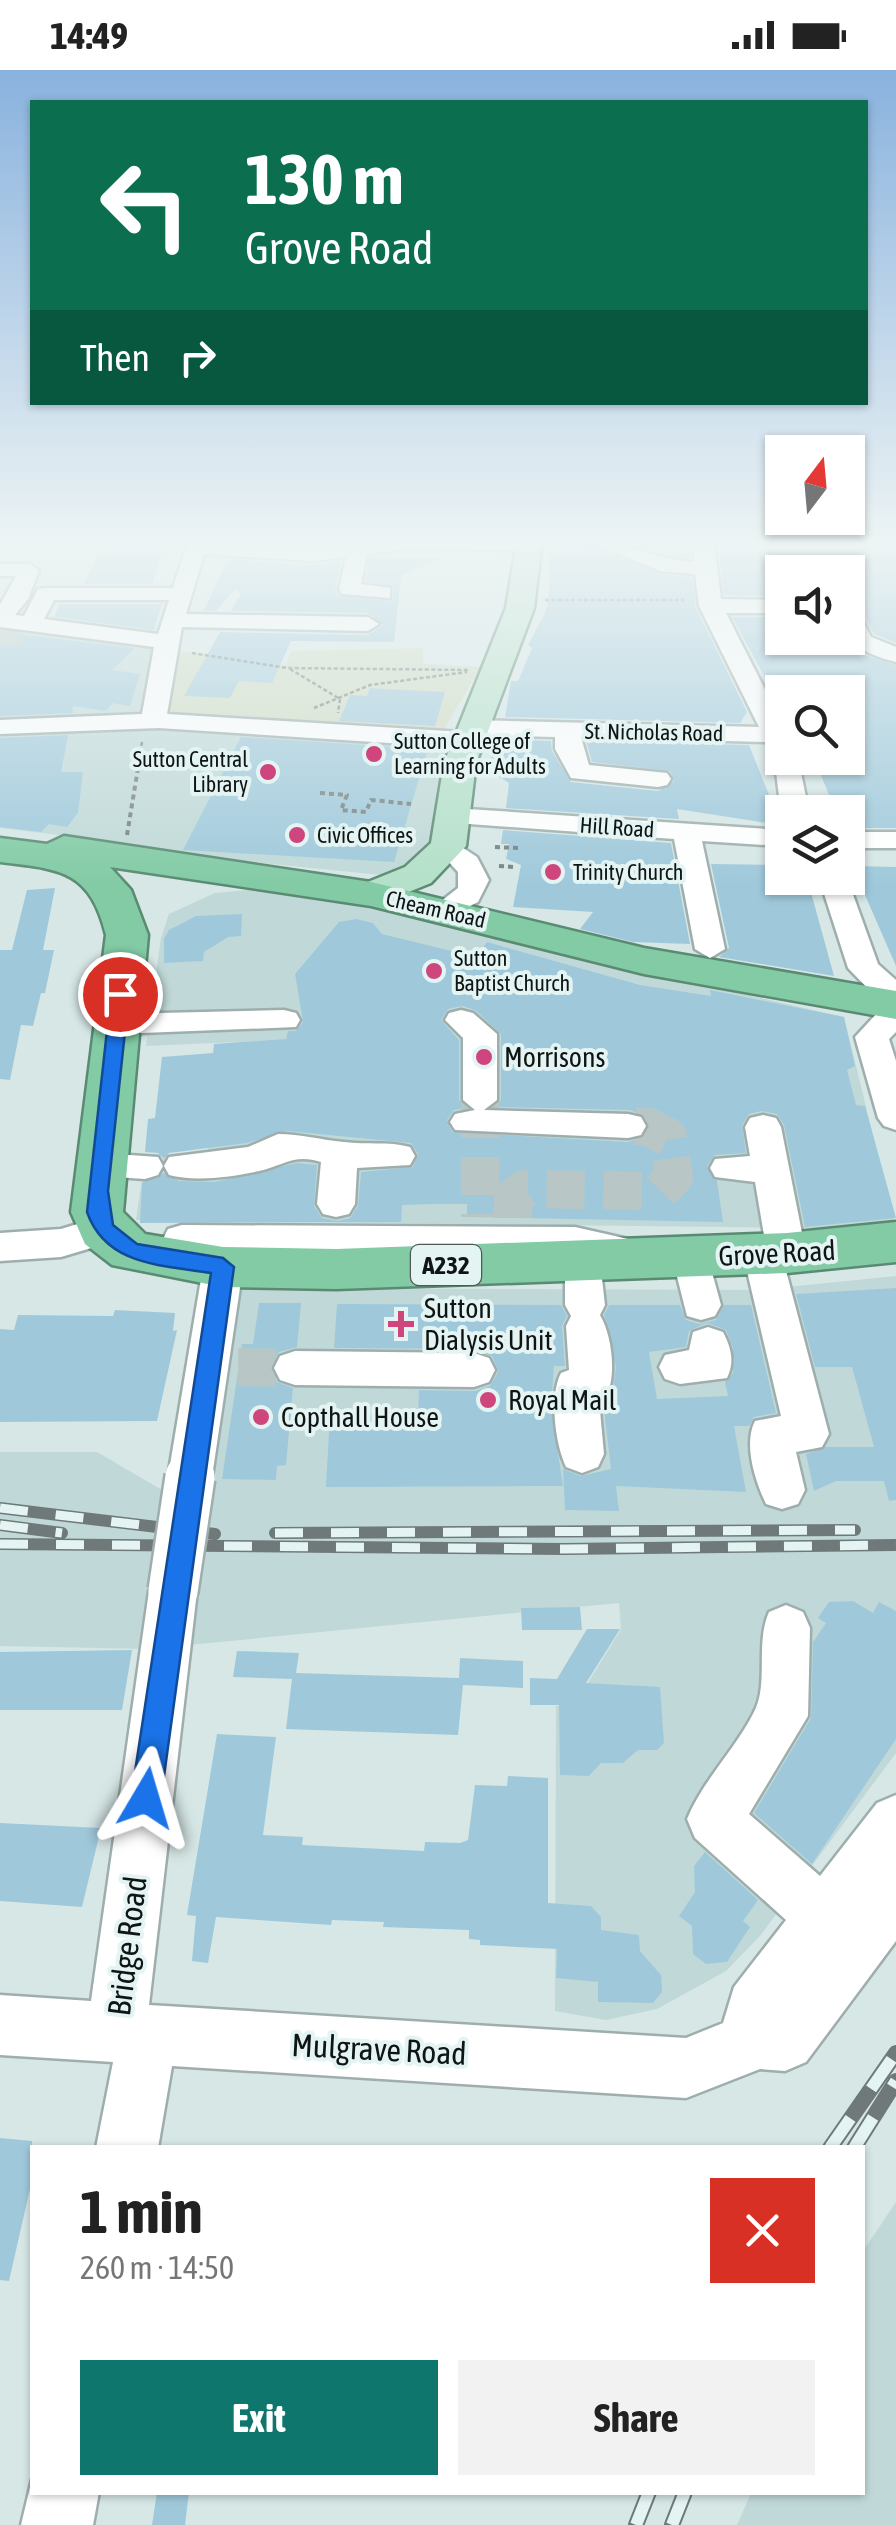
<!DOCTYPE html>
<meta charset="utf-8">
<style>
:root{--surface:#fff;--page:#f2f2f2;--text:#222;--muted:#767676;--accent:#0f766e}
body{margin:0;font-family:"Asap Condensed",sans-serif;background:var(--page);color:var(--text);height:100vh;display:flex;flex-direction:column;font-size:38px;white-space:nowrap}
*{box-sizing:border-box;margin:0}
p{font-size:32px;color:var(--muted)}
.icon{flex:none;width:55px;height:55px;fill:none;stroke:currentColor;stroke-width:2;stroke-linecap:round;stroke-linejoin:round}
.map{position:relative;flex:1;overflow:hidden}
.sheet{position:absolute;left:30px;top:2075px;width:835px;height:350px;display:flex;flex-direction:column;background:var(--surface);border-radius:0px;box-shadow:0 2px 8px #0004}
.sheet>*{flex:none}
.top-card{position:absolute;left:30px;top:30px;width:838px;height:305px;border-radius:0px;box-shadow:0 2px 8px #0004;background:#0b6e4f;color:#fff;overflow:hidden}
.needle{width:65px;rotate:16deg}
.buttons{position:absolute;left:765px;top:365px;display:grid;gap:20px}
.buttons a{display:grid;place-items:center;width:100px;height:100px;border-radius:0px;background:var(--surface);box-shadow:0 2px 8px #0004;font-size:50px}
.pin{position:absolute;display:grid;place-items:center;width:85px;height:85px;color:#fff;margin:-42px;border:5px solid #fff;border-radius:50%;box-shadow:0 2px 10px #0007}
.me{position:absolute;width:110px;margin:-55px;rotate:7deg;stroke-linejoin:round;filter:drop-shadow(0 0 8px #0008)}
.turn{display:flex;align-items:center;gap:35px;height:210px;padding:0 50px;font-size:45px}
.turn .icon{width:130px;height:130px;stroke-width:2.5}
.turn b{display:block;font-size:70px;line-height:85px}
.then{display:flex;align-items:center;height:95px;padding:0 50px;background:#0003;gap:20px;font-size:38px}
.round{display:grid;place-items:center;flex:none;width:105px;height:105px;border-radius:0px;background:var(--page)}
.head{display:flex;align-items:center;justify-content:space-between;height:170px;padding:0 50px}
h1{font-size:60px;font-weight:700;line-height:75px}
.button{display:flex;gap:20px;margin-top:auto;padding:20px 50px}
.button a{flex:1;height:115px;border-radius:0px;background:var(--accent);color:#fff;font-size:40px;font-weight:700;line-height:115px;text-align:center}
.button a+a{background:var(--page);color:var(--text)}
.status{display:flex;justify-content:space-between;align-items:center;height:70px;padding:0 50px;background:var(--surface);direction:ltr}
.status svg{height:28px;fill:currentColor}
.map>svg:first-child{display:block}
</style>
<div class="status"><b>14:49</b><svg viewBox="0 0 49 12"><path d="M0 12V9h3v3zM5 12V6h3v6zM10 12V3h3v9zM15 12V0h3v12zM26 1h20v11H26zM47 4h2v5h-2z"/></svg></div>
<div class="map">
<svg width="896" height="2455" viewBox="0 0 896 2455">
<rect width="100%" height="100%" fill="#d6e7e6"/>
<!-- built -->
<path fill="#c0d9d8" d="M 0,556 L 153,578 L 145,635 L 166,656 L 447,672 L 430,772 L 404,797 L 381,805 L 181,785 L 126,773 L 0,758 Z
M 260,819 L 345,833 L 844,947 L 896,1159 L 136,1150 L 145,1089 L 205,1089 L 209,1076 L 224,1069 L 264,1069 L 283,970 L 146,976 L 161,868 L 169,844 L 215,823 Z
M 896,1206 L 896,1683 L 760,1866 L 726,1901 L 657,1939 L 606,1950 L 555,1941 L 556,1636 L 573,1637 L 621,1559 L 619,1533 L 147,1579 L 0,1576 L 0,1382 L 97,1382 L 169,1424 L 242,1218 L 757,1220 Z
M 896,2132 L 896,2455 L 737,2455 L 751,2423 L 862,2422 L 863,2181 Z"/>
<!-- green -->
<path fill="#cfdbc1" d="M 423,578 L 423,594 L 481,597 L 444,659 L 176,646 L 165,634 L 180,581 L 286,595 L 291,581 Z"/>
<!-- building -->
<path fill="#9fc9db" fill-rule="evenodd" d="M 104,471 L 164,478 L 152,514 L 84,514 Z
M 548,471 L 584,471 L 659,504 L 692,507 L 696,538 L 747,642 L 740,653 L 505,647 L 511,611 L 518,611 L 532,578 L 528,575 L 546,541 L 550,519 Z
M 620,471 L 690,471 L 690,488 L 668,484 Z
M 718,471 L 896,471 L 896,573 L 874,564 L 862,541 L 848,539 L 848,502 L 782,502 L 782,526 L 724,525 Z
M 370,487 L 443,488 L 401,505 L 394,572 L 291,571 L 272,613 L 239,611 L 230,628 L 184,626 L 220,562 L 368,565 L 383,555 L 368,543 L 231,541 L 241,524 L 235,519 L 216,541 L 204,541 L 227,489 L 312,495 L 341,491 L 335,518 L 339,526 L 393,531 L 393,516 L 365,511 Z
M 59,534 L 162,534 L 154,560 L 54,547 Z
M 732,547 L 782,547 L 782,568 L 848,564 L 865,585 L 896,595 L 896,758 L 848,758 L 848,742 L 836,742 L 814,688 L 848,688 L 848,622 L 773,622 Z
M 0,562 L 135,578 L 112,600 L 140,604 L 130,636 L 113,633 L 106,641 L 73,636 L 72,643 L 0,646 Z
M 370,618 L 384,619 L 445,622 L 435,656 L 339,651 L 350,625 L 367,626 Z
M 68,665 L 61,702 L 83,702 L 78,743 L 67,757 L 49,754 L 41,762 L 0,757 L 0,668 Z
M 241,667 L 428,679 L 394,792 L 183,780 Z
M 504,669 L 551,671 L 552,681 L 571,712 L 658,721 L 674,711 L 670,701 L 592,692 L 586,671 L 749,675 L 781,755 L 677,739 L 679,749 L 506,738 L 509,713 L 488,700 L 493,675 Z
M 503,760 L 671,773 L 690,874 L 633,872 L 580,859 L 593,842 L 513,837 L 521,795 L 506,789 L 509,774 L 501,774 Z
M 711,794 L 782,795 L 782,808 L 807,808 L 834,906 L 719,887 L 729,878 Z
M 852,796 L 896,797 L 896,896 L 872,841 Z
M 55,818 L 43,880 L 54,880 L 45,923 L 41,923 L 33,956 L 21,955 L 10,1010 L 0,1009 L 0,880 L 12,880 L 27,820 Z
M 242,844 L 241,866 L 228,867 L 204,882 L 203,891 L 164,893 L 164,869 L 169,860 L 196,846 Z
M 356,849 L 373,853 L 382,864 L 476,887 L 487,872 L 640,915 L 711,926 L 710,920 L 844,947 L 855,996 L 847,1000 L 856,1035 L 865,1036 L 896,1148 L 805,1157 L 784,1055 L 777,1044 L 762,1041 L 749,1044 L 742,1055 L 746,1083 L 715,1085 L 707,1096 L 717,1111 L 723,1152 L 467,1147 L 467,1134 L 434,1134 L 402,1135 L 401,1152 L 140,1153 L 142,1113 L 164,1103 L 179,1111 L 214,1112 L 297,1093 L 317,1095 L 314,1136 L 322,1148 L 337,1151 L 350,1148 L 358,1136 L 361,1102 L 413,1097 L 418,1084 L 411,1073 L 287,1061 L 247,1073 L 169,1083 L 164,1089 L 158,1083 L 145,1082 L 148,1049 L 155,1048 L 162,987 L 213,983 L 214,974 L 286,969 L 288,961 L 296,961 L 303,952 L 295,904 L 339,852 ZM 462,936 L 475,940 L 501,964 L 501,1030 L 495,1037 L 629,1040 L 644,1045 L 649,1054 L 644,1067 L 628,1072 L 452,1062 L 447,1050 L 454,1040 L 467,1038 L 459,1030 L 459,970 L 441,950 L 448,939 Z
M 896,1218 L 896,1430 L 889,1431 L 884,1411 L 836,1411 L 814,1421 L 806,1384 L 826,1377 L 874,1377 L 852,1297 L 815,1297 L 796,1224 Z
M 259,1233 L 301,1233 L 297,1277 L 279,1282 L 271,1296 L 277,1312 L 293,1318 L 286,1395 L 277,1396 L 276,1410 L 222,1409 L 242,1274 L 253,1274 Z
M 337,1234 L 561,1235 L 567,1246 L 562,1256 L 565,1296 L 554,1296 L 551,1337 L 563,1416 L 326,1417 L 330,1344 L 418,1346 L 419,1320 L 475,1321 L 490,1316 L 498,1302 L 492,1286 L 474,1279 L 334,1278 Z
M 609,1235 L 680,1235 L 686,1250 L 700,1254 L 716,1250 L 724,1235 L 751,1235 L 776,1343 L 754,1347 L 749,1356 L 734,1356 L 746,1422 L 616,1416 L 619,1441 L 565,1440 L 563,1399 L 581,1406 L 611,1399 L 603,1332 L 613,1320 L 616,1297 L 604,1245 ZM 707,1253 L 726,1260 L 733,1278 L 733,1303 L 725,1312 L 728,1326 L 657,1329 L 649,1282 L 686,1277 L 689,1261 Z
M 115,1240 L 175,1243 L 173,1261 L 177,1260 L 157,1351 L 0,1352 L 0,1259 L 14,1260 L 18,1245 L 113,1246 Z
M 853,1531 L 873,1543 L 879,1532 L 896,1541 L 896,1669 L 812,1794 L 754,1743 L 811,1648 L 813,1572 L 826,1553 L 818,1548 L 829,1532 Z
M 580,1537 L 582,1560 L 522,1560 L 521,1538 Z
M 587,1559 L 620,1559 L 586,1613 L 660,1617 L 664,1673 L 657,1680 L 638,1680 L 623,1693 L 601,1693 L 589,1706 L 560,1705 L 559,1635 L 530,1635 L 530,1608 L 557,1609 Z
M 132,1580 L 122,1640 L 0,1640 L 0,1582 Z
M 237,1581 L 299,1583 L 296,1603 L 459,1608 L 460,1588 L 523,1591 L 523,1618 L 463,1615 L 458,1665 L 286,1659 L 292,1609 L 233,1607 Z
M 217,1664 L 276,1667 L 263,1765 L 303,1767 L 302,1775 L 424,1781 L 425,1772 L 460,1773 L 468,1770 L 475,1715 L 507,1716 L 508,1706 L 548,1708 L 548,1833 L 591,1836 L 601,1847 L 601,1860 L 639,1865 L 640,1881 L 661,1905 L 662,1922 L 653,1933 L 598,1932 L 598,1912 L 556,1908 L 557,1879 L 480,1875 L 480,1870 L 469,1869 L 469,1860 L 383,1857 L 384,1852 L 332,1850 L 331,1855 L 216,1847 L 208,1893 L 192,1891 L 196,1846 L 187,1845 Z
M 0,1753 L 101,1758 L 82,1837 L 0,1831 Z
M 705,1782 L 758,1830 L 743,1851 L 750,1857 L 727,1892 L 706,1894 L 693,1884 L 692,1856 L 679,1846 L 695,1822 L 694,1796 Z
M 0,2068 L 32,2071 L 32,2110 L 9,2211 L 0,2210 Z
M 157,2422 L 189,2422 L 185,2455 L 152,2455 Z"/>
<g fill="none" stroke-linecap="round" stroke-linejoin="round">
<!-- minor-tunnel-far1 -->
<path stroke="#b8c7c6" stroke-width="22" stroke-dasharray="22 11" stroke-linecap="butt" d="M 0,565 L 24,565"/>
<!-- minor-tunnel -->
<path stroke="#b8c7c6" stroke-width="38" stroke-dasharray="38 19" stroke-linecap="butt" d="M 480,1030 L 480,1147
M 513,1148 L 513,1127 L 525,1119 L 660,1121 L 674,1107 L 668,1067 L 648,1057 L 628,1056
M 238,1297 L 295,1298"/>
<!-- minor casing -->
<g stroke="#9eaead" stroke-width="5">
<path id="minor" d="M 188,471 L 312,479 L 372,471 L 538,471 L 540,475 L 530,481 L 415,478 L 367,484 L 361,514 L 390,518 L 390,528 L 342,524 L 339,519 L 346,487 L 312,491 L 204,484 L 186,544 L 368,547 L 379,554 L 368,561 L 182,557 L 167,644 L 463,662 L 460,657 L 463,652 L 472,650 L 759,657 L 699,536 L 695,504 L 660,501 L 588,471 C 626,471 657,490 694,492 L 694,471 L 714,471 L 721,529 L 782,530 L 782,543 L 726,543 L 782,653 L 782,688 L 798,688 L 809,742 L 781,742 L 774,686 L 766,672 L 581,667 L 589,695 L 667,703 L 671,709 L 667,715 L 658,717 L 571,708 L 555,679 L 555,667 L 476,665 L 480,670 L 467,678 L 159,658 L 0,664 L 0,650 L 142,644 L 154,577 L 0,557 L 0,535 L 16,506 L 0,506 L 0,494 L 29,494 L 39,500 L 28,529 L 15,545 L 24,546 L 38,519 L 46,518 L 173,518 ZM 54,530 L 169,530 L 158,564 L 44,549 Z
M 848,542 L 859,543 L 871,567 L 896,577 L 896,592 C 864,584 848,576 848,542 Z
M 452,738 L 782,760 L 782,776 L 702,771 L 725,879 L 710,888 L 695,879 L 674,769 L 442,752 L 438,746 L 442,740 Z
M 848,762 L 896,762 L 896,778 L 848,778 Z
M 448,768 L 477,787 L 489,810 L 478,832 L 446,848 L 431,839 L 458,818 L 458,802 L 434,776 Z
M 819,808 L 847,808 L 878,894 L 896,910 L 896,962 L 889,969 L 896,991 L 896,1060 L 884,1056 L 878,1048 L 855,967 L 879,941 L 877,928 L 848,898 Z
M 284,940 L 296,943 L 300,950 L 296,957 L 116,964 L 104,961 L 100,954 L 104,947 L 116,944 Z
M 461,940 L 473,943 L 497,964 L 497,1030 L 484,1040 L 628,1044 L 641,1047 L 646,1056 L 641,1065 L 628,1068 L 455,1060 L 450,1052 L 455,1044 L 475,1040 L 463,1030 L 463,968 L 445,950 L 449,943 Z
M 763,1045 L 776,1048 L 781,1057 L 806,1183 L 801,1193 L 785,1197 L 829,1364 L 822,1377 L 796,1382 L 805,1420 L 798,1434 L 782,1439 L 766,1434 C 755,1411 743,1374 755,1351 L 781,1346 L 743,1184 L 748,1174 L 765,1171 L 755,1112 L 715,1107 L 710,1098 L 715,1089 L 750,1086 L 745,1057 L 750,1048 Z
M 278,1064 C 301,1064 321,1070 344,1072 C 366,1075 388,1071 410,1077 L 415,1086 L 410,1095 L 357,1098 L 355,1134 L 349,1144 L 336,1147 L 323,1144 L 317,1134 L 321,1092 C 295,1083 282,1096 259,1101 C 233,1107 194,1112 169,1105 L 164,1096 L 169,1087 L 248,1077 Z
M 101,1083 L 158,1087 L 163,1096 L 158,1105 L 145,1109 L 88,1105 L 83,1096 L 88,1087 Z
M 104,1146 L 118,1150 L 123,1160 L 118,1170 L 61,1187 L 0,1191 L 0,1163 L 61,1159 Z
M 182,1155 L 575,1157 L 637,1171 L 642,1181 L 637,1191 L 623,1195 L 600,1191 L 605,1235 L 600,1245 C 612,1265 617,1306 606,1327 L 599,1330 L 604,1384 L 598,1397 L 582,1403 L 566,1397 C 555,1374 549,1326 561,1303 L 569,1300 L 566,1256 L 571,1246 L 565,1235 L 565,1185 L 270,1185 L 242,1204 L 212,1407 L 206,1421 L 190,1426 L 174,1421 L 168,1407 L 203,1197 L 213,1184 L 168,1179 L 163,1169 L 168,1159 Z
M 691,1172 L 705,1177 L 721,1235 L 715,1246 L 701,1250 L 687,1246 L 672,1187 L 677,1177 Z
M 708,1257 L 723,1262 C 731,1277 735,1292 727,1308 L 680,1314 L 665,1309 L 659,1297 L 665,1285 L 689,1280 L 693,1262 Z
M 295,1281 L 474,1283 L 489,1288 L 495,1300 L 489,1312 L 474,1317 L 295,1315 L 280,1310 L 274,1298 L 280,1286 Z
M 173,1499 L 190,1506 L 197,1521 L 149,1935 L 686,1968 L 723,1953 L 734,1917 L 786,1850 L 695,1768 L 687,1749 C 703,1710 735,1680 754,1642 C 769,1614 755,1573 769,1542 L 786,1535 L 803,1542 L 810,1558 L 808,1646 L 749,1744 L 820,1806 L 877,1733 L 896,1725 L 896,1871 L 806,1992 L 785,2001 L 760,1999 L 686,2028 L 172,1996 L 158,2078 L 96,2078 L 113,1992 L 0,1985 L 0,1925 L 91,1931 L 149,1521 L 156,1506 Z
M 32,2409 L 32,2422 L 99,2422 L 93,2455 L 21,2455 Z"/>
</g>
<!-- major casing -->
<g stroke="#5a8b72" stroke-width="5">
<path id="major" d="M 517,471 L 542,471 L 534,538 L 476,693 L 466,776 L 431,813 L 384,832 L 358,832 L 353,824 L 358,816 L 405,797 L 431,773 L 444,693 L 506,538 Z"/>
</g>
<!-- highway casing -->
<g stroke="#5a8b72" stroke-width="5">
<path id="highway" d="M 64,766 L 371,812 L 644,878 L 896,921 L 896,949 L 644,904 L 371,836 L 110,797 L 131,820 L 148,865 L 123,1142 L 145,1164 L 223,1177 L 336,1179 L 787,1163 L 896,1152 L 896,1192 L 787,1203 L 336,1219 L 223,1217 L 112,1195 L 85,1174 L 71,1142 L 106,865 C 90,800 60,799 0,792 L 0,768 L 47,774 Z"/>
</g>
<!-- path-far1 -->
<path stroke="#768181" stroke-width="2.5" stroke-dasharray="4 2.5" stroke-linecap="butt" d="M 545,530 L 684,530
M 192,583 L 287,598 L 470,600
M 290,599 L 340,629 L 338,643
M 314,638 L 370,615 L 467,602
M 138,695 L 142,672"/>
<!-- path -->
<path stroke="#768181" stroke-width="4" stroke-dasharray="5 4" stroke-linecap="butt" d="M 320,723 L 347,725 L 341,740 L 366,742 L 371,730 L 411,734
M 127,765 L 139,692
M 495,777 L 518,778
M 499,796 L 514,797"/>
<!-- minor -->
<use href="#minor" fill="#fff" fill-rule="evenodd"/>
<!-- major -->
<use href="#major" fill="#b4e0c9" fill-rule="evenodd"/>
<!-- highway -->
<use href="#highway" fill="#82cba5" fill-rule="evenodd"/>
<!-- rail-far1 casing -->
<g stroke="#6f7979" stroke-width="12">
<path id="rail-far1" d="M 0,1438 L 215,1464
M 0,1455 L 62,1463
M 275,1463 L 855,1460
M 0,1474 L 564,1479 L 896,1475"/>
</g>
<!-- rail casing -->
<g stroke="#6f7979" stroke-width="16">
<path id="rail" d="M 830,2078 L 896,1983
M 854,2078 L 896,2011
M 636,2455 L 649,2422
M 672,2455 L 685,2422"/>
</g>
<!-- rail-far1 -->
<use href="#rail-far1" stroke="#e3f4f3" stroke-width="9" stroke-dasharray="28" stroke-linecap="butt"/>
<!-- rail -->
<use href="#rail" stroke="#e3f4f3" stroke-width="12" stroke-dasharray="36" stroke-linecap="butt"/>
<!-- minor-bridge casing -->
<g stroke="#9eaead" stroke-width="54" stroke-linecap="butt">
<path id="minor-bridge" d="M 173,1521 L 190,1407"/>
</g>
<!-- minor-bridge -->
<use href="#minor-bridge" stroke="#fff" stroke-width="49"/>
</g>
<!-- sky -->
<linearGradient id="sky" x2="0" y2="1"><stop stop-color="#89b2de"/><stop offset="0.58" stop-color="#edf4f4"/><stop offset="1" stop-color="#edf4f4" stop-opacity="0"/></linearGradient>
<rect width="896" height="815" fill="url(#sky)"/>
<!-- route -->
<path fill="#1a73e8" stroke="#114b97" stroke-width="2.5" d="M 120,919 L 129,924 L 108,1121 L 113,1155 L 137,1174 L 223,1188 L 234,1197 L 161,1728 L 157,1739 L 146,1744 L 136,1739 L 131,1728 L 211,1203 C 162,1195 106,1196 87,1142 L 111,924 Z"/>
<!-- markers -->
<g fill="#cf457d" stroke="#e3f4f3" stroke-width="4">
<circle cx="374" cy="684" r="10"/>
<circle cx="268" cy="702" r="10"/>
<circle cx="297" cy="765" r="10"/>
<circle cx="553" cy="802" r="10"/>
<circle cx="434" cy="901" r="10"/>
<circle cx="484" cy="987" r="10"/>
<path d="M396 1239h10v10h10v10h-10v10h-10v-10h-10v-10h10z"/>
<circle cx="488" cy="1330" r="10"/>
<circle cx="261" cy="1347" r="10"/>
</g>
<g text-anchor="middle" dominant-baseline="central" stroke-width="8" stroke-linejoin="round" paint-order="stroke">
<!-- far-street labels -->
<g font-size="22" fill="#0f1414" stroke="#e3f4f3">
<text transform="translate(654 662) rotate(1)">St. Nicholas Road</text>
<text transform="translate(617 757) rotate(4)">Hill Road</text>
<text transform="translate(436 839) rotate(13)">Cheam Road</text>
</g>
<!-- far-poi labels -->
<g font-size="22" fill="#0f1414" stroke="#e3f4f3" text-anchor="start">
<text x="394" y="671">Sutton College of<tspan x="394" dy="25">Learning for Adults</tspan></text>
<text x="248" y="689" text-anchor="end">Sutton Central<tspan x="248" dy="25">Library</tspan></text>
<text x="317" y="765">Civic Offices</text>
<text x="573" y="802">Trinity Church</text>
<text x="454" y="888">Sutton<tspan x="454" dy="25">Baptist Church</tspan></text>
</g>
<!-- shield labels -->
<rect fill="#e3f4f3" stroke="#4f5757" stroke-width="2.5" x="411" y="1175" width="70" height="40" rx="8"/>
<g font-size="25" font-weight="bold" fill="#0f1414">
<text x="446" y="1195">A232</text>
</g>
<!-- poi labels -->
<g font-size="28" fill="#0f1414" stroke="#e3f4f3" text-anchor="start">
<text x="504" y="987">Morrisons</text>
<text x="424" y="1238">Sutton<tspan x="424" dy="32">Dialysis Unit</tspan></text>
<text x="508" y="1330">Royal Mail</text>
<text x="281" y="1347">Copthall House</text>
</g>
<!-- street labels -->
<g font-size="28" fill="#0f1414" stroke="#e3f4f3">
<text transform="translate(777 1183) rotate(-3)">Grove Road</text>
</g>
<!-- near-street labels -->
<g font-size="32" fill="#0f1414" stroke="#e3f4f3">
<text transform="translate(127 1876) rotate(-83)">Bridge Road</text>
<text transform="translate(379 1979) rotate(3)">Mulgrave Road</text>
</g>
</g>
</svg>
<div class="buttons">
<a><svg class="needle" viewBox="-14 -14 28 28"><path d="M0-13l5 13h-10z" fill="#e53935"/><path d="M0 13l5-13h-10z" fill="#767676"/></svg></a>
<a><svg class="icon" aria-label="sound" viewBox="0 0 24 24"><path d="M4 9h4l5-4v14l-5-4H4zM17 9q2 3 0 6"/></svg></a>
<a><svg class="icon" aria-label="search" viewBox="0 0 24 24"><circle cx="10" cy="10" r="6"/><path d="M15 15l6 6"/></svg></a>
<a><svg class="icon" aria-label="layers" viewBox="0 0 24 24"><path d="M12 4l9 5-9 5-9-5zM3 14l9 5 9-5"/></svg></a>
</div>
<div class="pin" style="left:120px;top:924px;background:#d93025"><svg class="icon" aria-label="arrive" viewBox="0 0 24 24"><path d="M6 21V4h12l-3 4 3 4H6"/></svg></div>
<svg class="me" style="left:146px;top:1728px" viewBox="-20 -20 40 40"><path d="M0-17L14 15 0 8-14 15z" fill="#1a73e8" stroke="#fff" stroke-width="4"/></svg>
<div class="top-card">
<div class="turn"><svg class="icon" aria-label="left" viewBox="0 0 24 24"><path d="M17 20v-9H6M10 6l-5 5 5 5"/></svg><div><b>130 m</b>Grove Road</div></div>
<div class="then">Then<svg class="icon" aria-label="right" viewBox="0 0 24 24"><path d="M7 20v-9h11M14 6l5 5-5 5"/></svg></div>
</div>
<section class="sheet">
<div class="head"><div><h1>1 min</h1><p>260 m · 14:50</p></div><a class="round" style="background:#d93025;color:#fff"><svg class="icon" aria-label="close" viewBox="0 0 24 24"><path d="M6 6l12 12M18 6L6 18"/></svg></a></div>
<div class="button"><a>Exit</a><a>Share</a></div>
</section>
</div>
